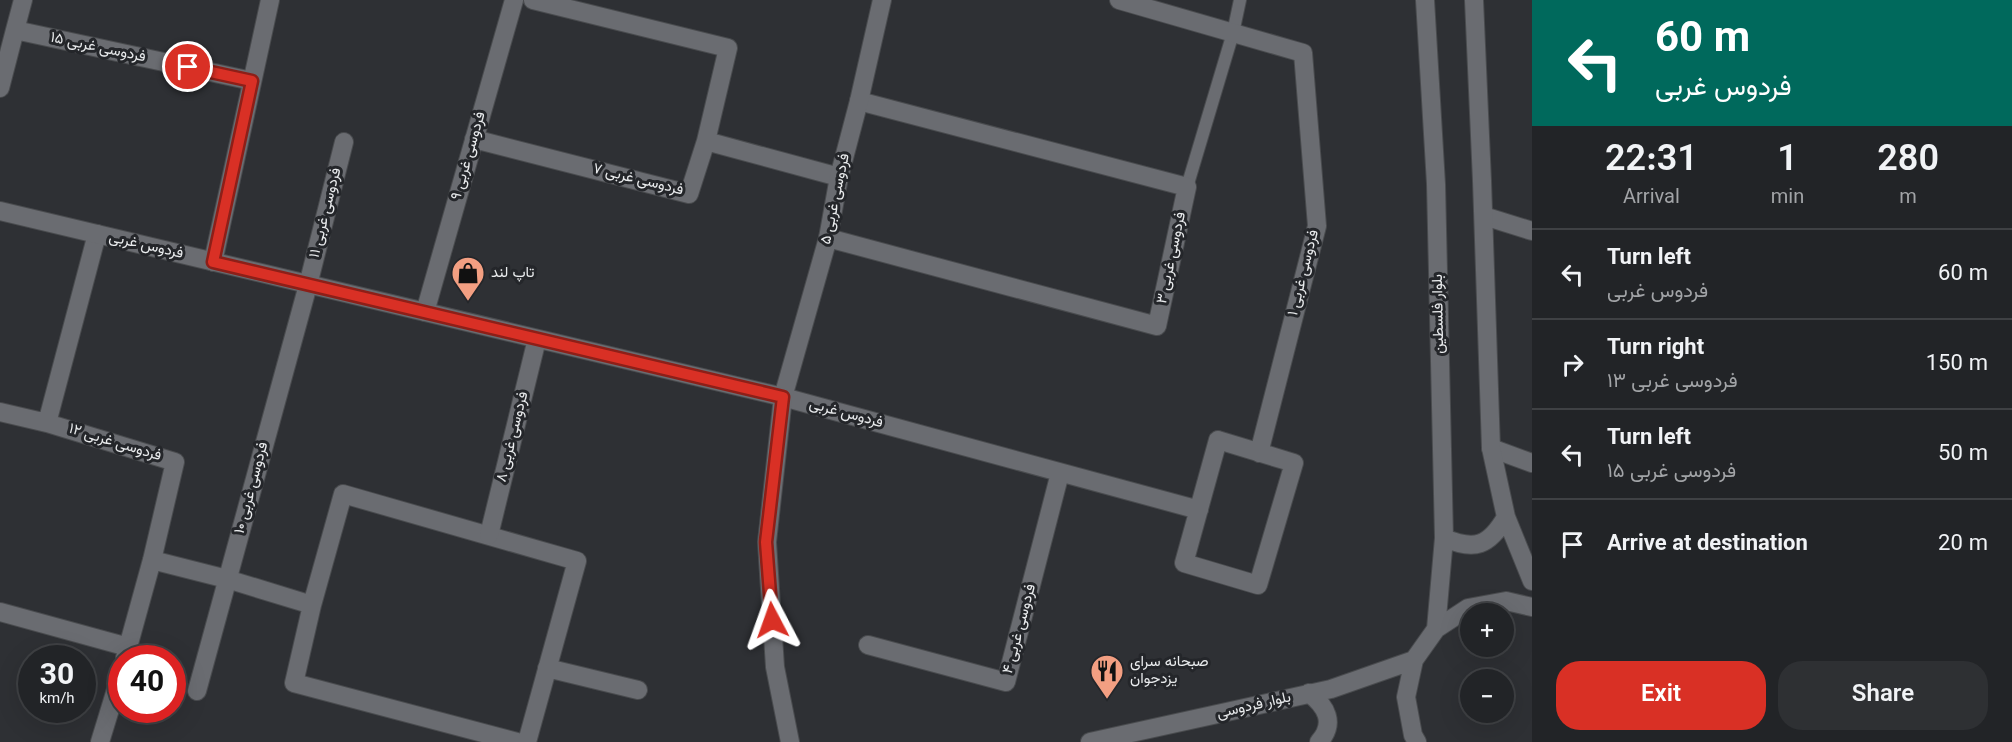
<!DOCTYPE html>
<meta charset="utf-8">
<style>
:root{--surface:#222427;--page:#2e3033;--text:#f1f3f6;--muted:#a2a4a7;--line:#3f4144;--accent:#d93025}
body{margin:0;font-family:Georgia,Vazirmatn,serif;background:var(--page);color:var(--text);height:100vh;display:flex;flex-direction:column;font-size:22px;white-space:nowrap}
*{box-sizing:border-box;margin:0}
p{font-size:20px;color:var(--muted)}
.icon{flex:none;width:33px;height:33px;fill:none;stroke:currentColor;stroke-width:2;stroke-linecap:round;stroke-linejoin:round}
.map{position:relative;flex:1;overflow:hidden}
.drawer{display:flex;flex-direction:column;background:var(--surface);width:480px}
.drawer>*{flex:none}
.banner{background:#00695c;color:#fff;overflow:hidden}
.tools{position:absolute;left:1460px;top:603px;display:grid;gap:12px}
.tools a{display:grid;place-items:center;width:54px;height:54px;border-radius:50%;background:var(--surface);box-shadow:0 6px 24px #0002,0 0 0 2px var(--line);font-size:30px}
.speed{position:absolute;left:18px;top:645px;display:flex;gap:12px;font-size:30px;font-weight:700;text-align:center}
.speed>*{display:grid;place-content:center;width:78px;height:78px;border-radius:50%;background:var(--surface);box-shadow:0 6px 24px #0002,0 0 0 2px var(--line);line-height:1}
.speed small{font-size:15px;font-weight:400}
.speed .limit{border:9px solid #d22;background:#fff;color:#111}
.pin{position:absolute;display:grid;place-items:center;width:51px;height:51px;color:#fff;margin:-26px;border:3px solid #fff;border-radius:50%;box-shadow:0 2px 6px #0007}
.me{position:absolute;width:66px;margin:-33px;rotate:356deg;stroke-linejoin:round;filter:drop-shadow(0 0 4px #0008)}
.turn{display:flex;align-items:center;gap:21px;height:126px;padding:0 24px;font-size:27px}
.turn .icon{width:78px;height:78px;stroke-width:2.5}
.turn b{display:block;font-size:42px;line-height:51px}
.eta{display:flex;justify-content:space-evenly;align-items:center;height:102px;text-align:center}
.eta b{font-size:36px;font-weight:600;line-height:42px}
.primary-button{display:flex;gap:12px;margin-top:auto;padding:12px 24px}
.primary-button a{flex:1;height:69px;border-radius:24px;background:var(--accent);color:#fff;font-size:24px;font-weight:600;line-height:69px;text-align:center}
.primary-button a+a{background:var(--page);color:var(--text)}
ul{padding:0;list-style:none}
li{display:flex;align-items:center;gap:18px;height:90px;padding:0 24px;border-top:2px solid var(--line)}
li div{flex:1}
li b{display:block;font-size:22px}
li em{font-style:normal}
main{display:flex;flex:1;min-height:0}
.map>svg:first-child{display:block}
</style>
<main>
<div class="map">
<svg width="1532" height="742" viewBox="0 0 1532 742">
<rect width="100%" height="100%" fill="#2e3034"/>
<g fill="none" stroke-linecap="round" stroke-linejoin="round">
<!-- service casing -->
<g stroke="#494b4e" stroke-width="14">
<path id="service" d="M 1187,187 L 1233,33 L 1240,0"/>
</g>
<!-- minor casing -->
<g stroke="#494b4e" stroke-width="20">
<path id="minor" d="M 23,0 L 15,30 L 252,81
M 1119,0 L 1303,53 L 1317,226 L 1259,453
M 0,88 L 15,30
M 474,139 L 689,194 L 706,141 L 728,48 L 533,0
M 706,141 L 839,177
M 1484,216 L 1532,231
M 97,234 L 47,423 L 175,462 L 152,560 L 125,658
M 828,238 L 1157,326 L 1187,187 L 859,101
M 213,262 L 270,0
M 425,312 L 514,0
M 783,397 L 1199,510
M 0,412 L 47,423
M 1218,440 L 1294,463 L 1258,585 L 1184,563 Z
M 1491,448 L 1532,463
M 152,560 L 227,579 L 312,605
M 0,612 L 128,647
M 868,645 L 1006,682 L 1060,473
M 547,668 L 638,690
M 197,691 L 308,285 L 344,142
M 100,742 L 122,670
M 517,742 L 294,683 L 312,605 L 343,494 L 577,561 L 527,742"/>
</g>
<!-- tertiary casing -->
<g stroke="#494b4e" stroke-width="20">
<path id="tertiary" d="M 0,211 L 783,397
M 489,535 L 537,339
M 790,742 L 775,667 L 767,542 L 783,397 L 828,238 L 839,177 L 859,101 L 882,0"/>
</g>
<!-- secondary casing -->
<g stroke="#494b4e" stroke-width="20">
<path id="secondary" d="M 1425,0 L 1436,184 L 1444,538 L 1436,629
M 1474,0 L 1482,181 L 1491,448 L 1506,517 L 1532,581
M 1444,538 C 1475,551 1489,546 1506,517
M 1309,693 C 1326,706 1336,723 1319,742
M 1090,742 L 1331,689 L 1414,660
M 1417,742 L 1413,735 L 1406,697 L 1414,660 L 1436,629 L 1468,608 L 1506,601 L 1532,607"/>
</g>
<!-- service -->
<use href="#service" stroke="#6a6c71" stroke-width="12"/>
<!-- minor -->
<use href="#minor" stroke="#6a6c71" stroke-width="18"/>
<!-- tertiary -->
<use href="#tertiary" stroke="#6a6c71" stroke-width="18"/>
<!-- secondary -->
<use href="#secondary" stroke="#6a6c71" stroke-width="18"/>
</g>
<g fill="none" stroke-linecap="round" stroke-linejoin="round">
<!-- route casing -->
<g stroke="#8d1f18" stroke-width="15">
<path id="route" d="M 188,67 L 252,81 L 213,262 L 783,397 L 766,542 L 772,620"/>
</g>
<!-- route -->
<use href="#route" stroke="#d93025" stroke-width="10"/>
</g>
<!-- icons -->
<defs>
<g id="shop-pin" transform="scale(1.725)"><path d="M0 17L-7.5 6A9.5 9.5 0 1 1 7.5 6Z" fill="#f39f82" stroke="#24262a"/><path d="M-5-2.5h2.3a2.7 3.5 0 0 1 5.4 0H5L5.5 6h-11ZM-1.5-2.5h3a1.5 2.3 0 0 0-3 0Z" fill="#111"/></g>
<g id="restaurant-pin" transform="scale(1.725)"><path d="M0 17L-7.5 6A9.5 9.5 0 1 1 7.5 6Z" fill="#f39f82" stroke="#24262a"/><path d="M-5-6h1v4h1v-4h1v4h1v-4h1v5L-1.5 .5V6h-2V.5L-5-1ZM5-6V6H3V1.5H1.5Q1.5-4 5-6Z" fill="#111"/></g>
</defs>
<g fill-rule="evenodd">
<use href="#shop-pin" x="468" y="273"/>
<use href="#restaurant-pin" x="1107" y="671"/>
</g>
<g text-anchor="middle" dominant-baseline="central" stroke-width="6" stroke-linejoin="round" paint-order="stroke">
<!-- street labels -->
<g font-size="15" fill="#e9ebed" stroke="#24262a">
<text transform="translate(98 48) rotate(12)">فردوسی غربی ۱۵</text>
<text transform="translate(469 156) rotate(-74)">فردوسی غربی ۹</text>
<text transform="translate(638 180) rotate(14)">فردوسی غربی ۷</text>
<text transform="translate(836 199) rotate(-78)">فردوسی غربی ۵</text>
<text transform="translate(326 213) rotate(-76)">فردوسی غربی ۱۱</text>
<text transform="translate(146 246) rotate(13)">فردوس غربی</text>
<text transform="translate(1172 258) rotate(-78)">فردوسی غربی ۳</text>
<text transform="translate(1304 273) rotate(-76)">فردوسی غربی ۱</text>
<text transform="translate(1439 314) rotate(-91)">بلوار فلسطین</text>
<text transform="translate(846 414) rotate(15)">فردوس غربی</text>
<text transform="translate(513 437) rotate(-76)">فردوسی غربی ۸</text>
<text transform="translate(115 443) rotate(17)">فردوسی غربی ۱۲</text>
<text transform="translate(252 488) rotate(-75)">فردوسی غربی ۱۰</text>
<text transform="translate(1020 629) rotate(-75)">فردوسی غربی ۴</text>
<text transform="translate(1254 706) rotate(-13)">بلوار فردوسی</text>
</g>
<!-- poi labels -->
<g font-size="15" fill="#e9ebed" stroke="#24262a" text-anchor="start">
<text x="491" y="273">تاپ لند</text>
<text x="1130" y="662">صبحانه سرای<tspan x="1130" dy="17">یزدجوان</tspan></text>
</g>
</g>
</svg>
<div class="tools">
<a>+</a>
<a>−</a>
</div>
<div class="speed"><div>30<small>km/h</small></div><div class="limit">40</div></div>
<div class="pin" style="left:188px;top:67px;background:#d93025"><svg class="icon" aria-label="arrive" viewBox="0 0 24 24"><path d="M6 21V4h12l-3 4 3 4H6"/></svg></div>
<svg class="me" style="left:772px;top:620px" viewBox="-20 -20 40 40"><path d="M0-17L14 15 0 8-14 15z" fill="#d93025" stroke="#fff" stroke-width="4"/></svg>
</div>
<section class="drawer">
<div class="banner">
<div class="turn"><svg class="icon" aria-label="left" viewBox="0 0 24 24"><path d="M17 20v-9H6M10 6l-5 5 5 5"/></svg><div><b>60 m</b>فردوس غربی</div></div>
</div>
<div class="eta">
<div><b>22:31</b><p>Arrival</p></div>
<div><b>1</b><p>min</p></div>
<div><b>280</b><p>m</p></div>
</div>
<ul>
<li><svg class="icon" aria-label="left" viewBox="0 0 24 24"><path d="M17 20v-9H6M10 6l-5 5 5 5"/></svg><div><b>Turn left</b><p>فردوس غربی</p></div><em>60 m</em></li>
<li><svg class="icon" aria-label="right" viewBox="0 0 24 24"><path d="M7 20v-9h11M14 6l5 5-5 5"/></svg><div><b>Turn right</b><p>فردوسی غربی ۱۳</p></div><em>150 m</em></li>
<li><svg class="icon" aria-label="left" viewBox="0 0 24 24"><path d="M17 20v-9H6M10 6l-5 5 5 5"/></svg><div><b>Turn left</b><p>فردوسی غربی ۱۵</p></div><em>50 m</em></li>
<li><svg class="icon" aria-label="arrive" viewBox="0 0 24 24"><path d="M6 21V4h12l-3 4 3 4H6"/></svg><div><b>Arrive at destination</b></div><em>20 m</em></li>
</ul>
<div class="primary-button"><a>Exit</a><a>Share</a></div>
</section>
</main>
